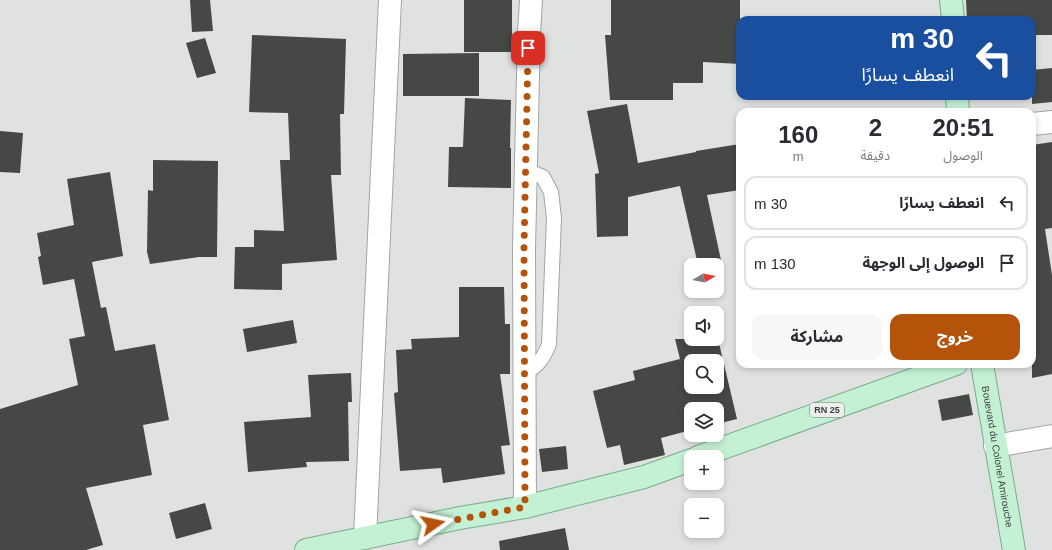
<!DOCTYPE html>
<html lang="ar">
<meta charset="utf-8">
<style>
:root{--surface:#fff;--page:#f7f7f7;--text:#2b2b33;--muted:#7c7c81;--line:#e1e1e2;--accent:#b45309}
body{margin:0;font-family:Arial,"Noto Sans Arabic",sans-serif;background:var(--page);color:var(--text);direction:rtl;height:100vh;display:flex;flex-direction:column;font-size:15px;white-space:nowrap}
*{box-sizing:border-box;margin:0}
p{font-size:13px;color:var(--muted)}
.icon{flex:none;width:22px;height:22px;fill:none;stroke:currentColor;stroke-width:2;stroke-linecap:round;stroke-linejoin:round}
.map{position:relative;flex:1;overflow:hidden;direction:ltr}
.side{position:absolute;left:736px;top:108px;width:300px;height:260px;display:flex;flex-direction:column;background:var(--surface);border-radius:12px;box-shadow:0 2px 6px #0003;direction:rtl}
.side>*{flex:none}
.guide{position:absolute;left:736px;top:16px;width:300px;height:84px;border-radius:12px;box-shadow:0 2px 6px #0003;direction:rtl;background:#1a4fa0;color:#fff;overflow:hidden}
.needle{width:26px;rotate:80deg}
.fabs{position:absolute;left:684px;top:258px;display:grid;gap:8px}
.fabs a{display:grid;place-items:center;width:40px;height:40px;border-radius:8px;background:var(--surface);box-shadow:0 2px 6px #0003;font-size:20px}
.pin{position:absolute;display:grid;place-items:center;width:34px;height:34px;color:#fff;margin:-17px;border-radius:8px;box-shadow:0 2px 6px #0006}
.me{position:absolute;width:44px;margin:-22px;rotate:78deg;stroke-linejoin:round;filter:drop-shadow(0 0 3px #0008)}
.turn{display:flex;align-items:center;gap:14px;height:84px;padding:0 16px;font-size:18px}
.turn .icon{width:52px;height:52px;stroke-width:2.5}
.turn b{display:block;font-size:28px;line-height:34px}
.eta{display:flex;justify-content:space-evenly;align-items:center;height:68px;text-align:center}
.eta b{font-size:24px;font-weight:700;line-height:28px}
.action{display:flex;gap:8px;margin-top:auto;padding:8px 16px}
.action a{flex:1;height:46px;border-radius:12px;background:var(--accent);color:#fff;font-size:16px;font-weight:700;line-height:46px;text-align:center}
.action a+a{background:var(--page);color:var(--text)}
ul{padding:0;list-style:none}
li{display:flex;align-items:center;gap:12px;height:54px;margin:0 8px 6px;padding:0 8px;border:2px solid var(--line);border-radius:12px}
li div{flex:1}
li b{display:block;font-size:15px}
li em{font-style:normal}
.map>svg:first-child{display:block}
</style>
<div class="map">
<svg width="1052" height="550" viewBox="0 0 1052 550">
<rect width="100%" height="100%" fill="#dfe2e0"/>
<!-- building -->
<path fill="#464846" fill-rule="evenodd" d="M 190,0 L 210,0 L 213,31 L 192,32 Z
M 464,0 L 512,0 L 512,52 L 464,52 Z
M 611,0 L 740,0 L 740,64 L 703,62 L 703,83 L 673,83 L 673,100 L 610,100 L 605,35 L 611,35 Z
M 966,0 L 1052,0 L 1052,35 L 1032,35 L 1032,20 L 967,20 Z
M 252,35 L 346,39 L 344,114 L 340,114 L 341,175 L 331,175 L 337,260 L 282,264 L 282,290 L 234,289 L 235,247 L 254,247 L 254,230 L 284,231 L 280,160 L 290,160 L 288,113 L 249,112 Z
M 205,38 L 216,73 L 197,78 L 186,43 Z
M 479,53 L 479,96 L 403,96 L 403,54 Z
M 1052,68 L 1052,102 L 1032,104 L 1032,70 Z
M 465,98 L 511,100 L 510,148 L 511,148 L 511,188 L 448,187 L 449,147 L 463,147 Z
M 627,104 L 638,163 L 696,152 L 696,151 L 740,144 L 740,190 L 707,195 L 722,265 L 698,265 L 680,186 L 628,197 L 628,236 L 597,237 L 595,174 L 599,173 L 587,111 Z
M 0,131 L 23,133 L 20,173 L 0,172 Z
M 1052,142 L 1052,228 L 1045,229 L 1052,275 L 1052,374 L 1032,378 L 1032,145 Z
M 153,160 L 218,161 L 217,257 L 199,257 L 150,264 L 147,252 L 148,190 L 153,191 Z
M 110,172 L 123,256 L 92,262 L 101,308 L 106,307 L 115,351 L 155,344 L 169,420 L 143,425 L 152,475 L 86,488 L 103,545 L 86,550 L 0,550 L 0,409 L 78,385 L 69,339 L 85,336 L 74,279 L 43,285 L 38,257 L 41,256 L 37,233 L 74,225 L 67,179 Z
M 459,287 L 504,287 L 505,324 L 510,324 L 510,374 L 500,374 L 510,445 L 501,446 L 505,474 L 443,483 L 441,468 L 400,471 L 394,393 L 398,392 L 396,350 L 412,349 L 411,339 L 459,337 Z
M 293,320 L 297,343 L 247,352 L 243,329 Z
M 675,339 L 718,339 L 737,419 L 717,424 L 717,409 L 691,409 L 691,430 L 661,438 L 665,455 L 624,465 L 620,445 L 607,448 L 593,391 L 635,380 L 633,371 L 680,359 ZM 691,361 L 717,361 L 717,387 L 691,387 Z
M 351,373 L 352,402 L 348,402 L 349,461 L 306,462 L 307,467 L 248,472 L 244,422 L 311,417 L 308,375 Z
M 969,394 L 973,415 L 942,421 L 938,400 Z
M 566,446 L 568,469 L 542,472 L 539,449 Z
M 205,503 L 212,529 L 176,539 L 169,513 Z
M 565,528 L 569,550 L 500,550 L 499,541 Z"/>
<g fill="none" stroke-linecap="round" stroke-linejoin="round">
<!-- lane casing -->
<g stroke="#a3a5a3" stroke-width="16">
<path id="lane" d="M 525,372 C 538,367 544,357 549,344 L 554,218 L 551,192 L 543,177 L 526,170"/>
</g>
<!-- street casing -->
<g stroke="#a3a5a3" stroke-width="24">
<path id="street" d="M 1032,124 L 1052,122
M 995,446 L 1052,436
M 525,507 L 524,248 L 529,33 L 531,0
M 365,538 L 390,0"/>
</g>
<!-- primary casing -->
<g stroke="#7aac8d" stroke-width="24">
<g id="primary">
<path d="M 951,0 L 953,20"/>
<path d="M 957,96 L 958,112"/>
<path id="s1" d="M 982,364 L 1014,550"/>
<path d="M 698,457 L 956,364"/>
<path d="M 306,550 L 460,518 L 525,507 L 644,477 L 691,460"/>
</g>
</g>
<!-- lane -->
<use href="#lane" stroke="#fff" stroke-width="14"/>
<!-- street -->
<use href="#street" stroke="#fff" stroke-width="22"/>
<!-- primary -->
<use href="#primary" stroke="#c4f1d4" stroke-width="22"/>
</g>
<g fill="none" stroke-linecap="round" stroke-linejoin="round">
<!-- route -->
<path stroke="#b45309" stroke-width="7" stroke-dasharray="0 12.6" d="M 433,524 L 525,507 L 524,248 L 528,48"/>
</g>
<g text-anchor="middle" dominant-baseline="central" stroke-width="4" stroke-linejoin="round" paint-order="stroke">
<!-- shield labels -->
<rect fill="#ecefed" stroke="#717271" stroke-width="1" x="810" y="403" width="34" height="14" rx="3"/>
<g font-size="9" font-weight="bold" fill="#3c3d3c">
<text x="827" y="410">RN 25</text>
</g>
<!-- street labels -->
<g font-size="10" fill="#3c3d3c" stroke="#ecefed">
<text stroke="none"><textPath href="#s1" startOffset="94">Bouevard du Colonel Amirouche</textPath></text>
</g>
</g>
</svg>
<div class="fabs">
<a><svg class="needle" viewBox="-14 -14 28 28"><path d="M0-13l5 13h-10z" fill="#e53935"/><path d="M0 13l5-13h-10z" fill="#7c7c81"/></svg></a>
<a><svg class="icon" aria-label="sound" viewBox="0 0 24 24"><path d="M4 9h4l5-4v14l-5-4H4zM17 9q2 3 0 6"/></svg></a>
<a><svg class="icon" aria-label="search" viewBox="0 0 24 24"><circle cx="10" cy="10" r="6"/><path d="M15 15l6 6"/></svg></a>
<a><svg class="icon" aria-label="layers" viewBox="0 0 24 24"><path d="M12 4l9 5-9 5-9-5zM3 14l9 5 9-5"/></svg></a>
<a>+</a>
<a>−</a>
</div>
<div class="pin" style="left:528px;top:48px;background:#d93025"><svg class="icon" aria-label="arrive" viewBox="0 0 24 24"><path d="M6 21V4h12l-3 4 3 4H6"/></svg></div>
<svg class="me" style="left:433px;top:524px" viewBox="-20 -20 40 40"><path d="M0-17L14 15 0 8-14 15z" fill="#b45309" stroke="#fff" stroke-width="4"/></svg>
<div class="guide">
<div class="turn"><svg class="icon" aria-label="left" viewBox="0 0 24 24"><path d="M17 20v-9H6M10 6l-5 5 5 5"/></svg><div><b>30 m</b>انعطف يسارًا</div></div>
</div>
<section class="side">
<div class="eta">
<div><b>20:51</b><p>الوصول</p></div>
<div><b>2</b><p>دقيقة</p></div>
<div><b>160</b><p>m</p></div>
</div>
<ul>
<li><svg class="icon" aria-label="left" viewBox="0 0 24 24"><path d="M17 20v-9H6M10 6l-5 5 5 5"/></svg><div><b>انعطف يسارًا</b></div><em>30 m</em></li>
<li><svg class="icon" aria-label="arrive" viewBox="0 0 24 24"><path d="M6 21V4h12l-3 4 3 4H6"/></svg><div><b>الوصول إلى الوجهة</b></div><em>130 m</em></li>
</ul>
<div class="action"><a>خروج</a><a>مشاركة</a></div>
</section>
</div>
